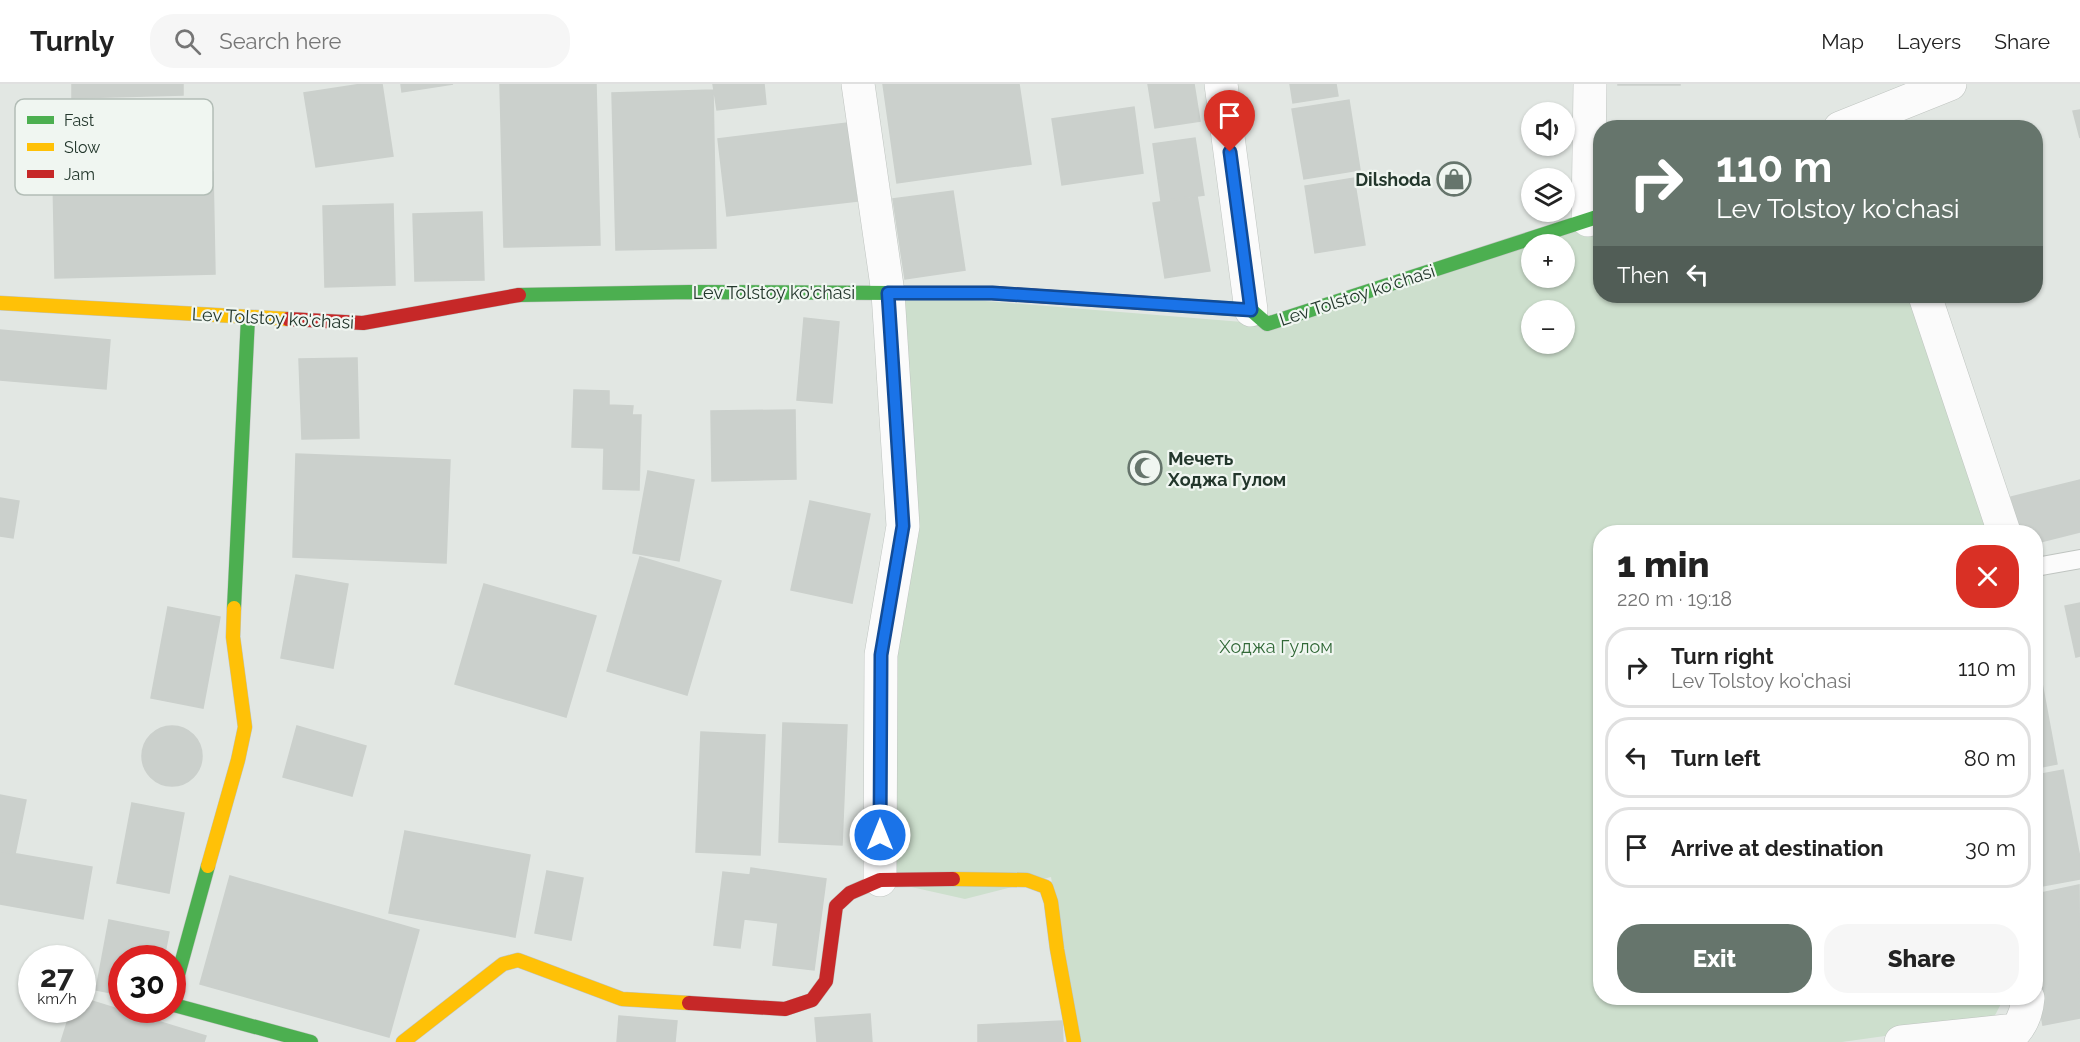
<!DOCTYPE html>
<meta charset="utf-8">
<style>
:root{--surface:#fff;--page:#f6f6f6;--text:#222;--muted:#767676;--line:#e0e0e0;--accent:#66756c}
body{margin:0;font-family:Raleway,sans-serif;background:var(--page);color:var(--text);height:100vh;display:flex;flex-direction:column;font-size:22px;white-space:nowrap}
*{box-sizing:border-box;margin:0}
p{font-size:20px;color:var(--muted)}
.icon{flex:none;width:33px;height:33px;fill:none;stroke:currentColor;stroke-width:2;stroke-linecap:round;stroke-linejoin:round}
.map{position:relative;flex:1;overflow:hidden}
.side{position:absolute;left:1593px;top:441px;width:450px;height:480px;display:flex;flex-direction:column;background:var(--surface);border-radius:24px;box-shadow:0 2px 4px #0004}
.side>*{flex:none}
.hud{position:absolute;left:1593px;top:36px;width:450px;height:183px;border-radius:24px;box-shadow:0 2px 4px #0004;background:#66756c;color:#fff;overflow:hidden}
.fabs{position:absolute;left:1521px;top:18px;display:grid;gap:12px}
.fabs a{display:grid;place-items:center;width:54px;height:54px;border-radius:50%;background:var(--surface);box-shadow:0 2px 4px #0004;font-size:30px}
.speed{position:absolute;left:18px;top:861px;display:flex;gap:12px;font-size:30px;font-weight:700;text-align:center}
.speed>*{display:grid;place-content:center;width:78px;height:78px;border-radius:50%;background:var(--surface);box-shadow:0 2px 4px #0004;line-height:1}
.speed small{font-size:15px;font-weight:400}
.speed .limit{border:9px solid #d22;background:#fff;color:#111}
.pin{position:absolute;display:grid;place-items:center;width:51px;height:51px;color:#fff;margin:-62px -26px;border-radius:50% 50% 50% 0;rotate:-45deg;box-shadow:0 0 6px #0007}
.pin .icon{rotate:45deg}
.me{position:absolute;width:66px;margin:-33px;rotate:0deg;stroke-linejoin:round;filter:drop-shadow(0 0 4px #0008)}
.turn{display:flex;align-items:center;gap:21px;height:126px;padding:0 24px;font-size:27px}
.turn .icon{width:78px;height:78px;stroke-width:2.5}
.turn b{display:block;font-size:42px;line-height:51px}
.then{display:flex;align-items:center;height:57px;padding:0 24px;background:#0003;gap:12px;font-size:22px}
.round{display:grid;place-items:center;flex:none;width:63px;height:63px;border-radius:24px;background:var(--page)}
.headline{display:flex;align-items:center;justify-content:space-between;height:102px;padding:0 24px}
h1{font-size:36px;font-weight:800;line-height:45px}
.action{display:flex;gap:12px;margin-top:auto;padding:12px 24px}
.action a{flex:1;height:69px;border-radius:24px;background:var(--accent);color:#fff;font-size:24px;font-weight:800;line-height:69px;text-align:center}
.action a+a{background:var(--page);color:var(--text)}
ul{padding:0;list-style:none}
li{display:flex;align-items:center;gap:18px;height:81px;margin:0 12px 9px;padding:0 12px;border:3px solid var(--line);border-radius:24px}
li div{flex:1}
li b{display:block;font-size:22px}
li em{font-style:normal}
header{display:flex;align-items:center;gap:36px;box-sizing:border-box;height:84px;padding:0 30px;background:var(--surface);border-bottom:2px solid var(--line)}
header strong{font-size:28px}
nav{display:flex;gap:33px;margin-inline-start:auto;font-size:21px}
.search{width:420px;height:54px;background:var(--page);display:flex;align-items:center;gap:15px;box-sizing:border-box;padding:0 21px;border-radius:24px;color:var(--muted);font-size:22px}
.map>svg:first-child{display:block}
</style>
<header>
<strong>Turnly</strong>
<div class="search"><svg class="icon" aria-label="search" viewBox="0 0 24 24"><circle cx="10" cy="10" r="6"/><path d="M15 15l6 6"/></svg>Search here</div>
<nav><a>Map</a><a>Layers</a><a>Share</a></nav>
</header>
<div class="map">
<svg width="2080" height="958" viewBox="0 0 2080 958">
<rect width="100%" height="100%" fill="#e2e7e3"/>
<!-- green -->
<path fill="#cddfcd" fill-rule="evenodd" d="M 1600,125 L 1600,212 L 1925,212 L 2004,448 L 1600,448 L 1600,914 L 2004,914 L 1992,937 L 1842,958 L 1079,958 L 1051,793 L 965,815 L 880,796 L 901,408 L 888,209 L 1267,240 ZM 1532,160 L 1564,160 L 1564,194 L 1532,194 ZM 1532,226 L 1564,226 L 1564,260 L 1532,260 Z"/>
<!-- building -->
<path fill="#cbd0cc" stroke="#cbd0cc" stroke-width="1.5" d="M 72,0 L 183,0 L 183,11 L 72,14 Z
M 362,0 L 382,0 L 393,72 L 316,83 L 304,9 Z
M 401,0 L 453,0 L 402,8 Z
M 500,0 L 596,0 L 600,161 L 504,163 Z
M 713,0 L 764,0 L 766,20 L 717,26 Z
M 883,0 L 1019,0 L 1031,80 L 897,99 Z
M 1148,0 L 1194,0 L 1200,37 L 1155,44 Z
M 1290,0 L 1336,0 L 1338,12 L 1293,19 Z
M 1618,0 L 1680,0 L 1680,1 L 1618,1 Z
M 713,6 L 716,164 L 616,166 L 612,9 Z
M 1349,16 L 1360,86 L 1304,95 L 1292,25 Z
M 1134,23 L 1143,89 L 1062,101 L 1052,35 Z
M 2080,26 L 2080,54 L 2073,27 Z
M 847,39 L 857,117 L 727,132 L 718,55 Z
M 1195,54 L 1204,111 L 1161,117 L 1153,60 Z
M 213,88 L 215,190 L 55,194 L 53,92 Z
M 1354,94 L 1365,161 L 1315,169 L 1305,102 Z
M 953,107 L 965,186 L 905,195 L 893,115 Z
M 1197,112 L 1210,187 L 1165,194 L 1153,119 Z
M 393,120 L 395,201 L 325,203 L 323,122 Z
M 482,128 L 484,196 L 415,197 L 413,130 Z
M 804,234 L 839,238 L 832,319 L 797,316 Z
M 0,246 L 110,256 L 106,305 L 0,296 Z
M 357,274 L 359,354 L 302,355 L 299,275 Z
M 574,306 L 609,307 L 609,321 L 633,322 L 632,331 L 641,331 L 639,406 L 603,405 L 604,364 L 572,363 Z
M 795,326 L 796,395 L 712,397 L 711,327 Z
M 296,370 L 450,376 L 446,479 L 293,473 Z
M 648,387 L 694,396 L 679,477 L 633,469 Z
M 2080,396 L 2080,448 L 2036,459 L 2036,448 L 2020,448 L 2011,413 Z
M 0,414 L 19,417 L 13,454 L 0,452 Z
M 810,417 L 870,430 L 852,519 L 791,506 Z
M 640,473 L 721,497 L 687,611 L 607,587 Z
M 296,491 L 348,500 L 333,584 L 281,574 Z
M 484,500 L 596,532 L 566,633 L 455,600 Z
M 2080,519 L 2080,572 L 2076,573 L 2065,522 Z
M 168,523 L 220,533 L 203,624 L 151,614 Z
M 2036,567 L 2057,680 L 2036,684 Z
M 783,639 L 847,641 L 842,761 L 779,758 Z
M142 672a30 30 0 1 1 60 0a30 30 0 1 1-60 0Z
M 297,642 L 366,662 L 352,712 L 283,693 Z
M 701,648 L 765,651 L 760,771 L 696,768 Z
M 2063,686 L 2080,774 L 2080,795 L 2036,803 L 2036,691 Z
M 0,711 L 26,716 L 15,770 L 0,767 Z
M 132,719 L 184,729 L 169,809 L 117,799 Z
M 405,747 L 530,771 L 515,853 L 389,829 Z
M 0,767 L 92,783 L 83,835 L 0,820 Z
M 751,784 L 826,795 L 814,886 L 773,881 L 778,839 L 744,835 L 740,864 L 714,861 L 723,788 L 750,791 Z
M 547,787 L 583,794 L 571,856 L 535,849 Z
M 230,792 L 419,846 L 389,953 L 200,900 Z
M 2079,801 L 2080,934 L 2043,941 L 2036,904 L 2036,810 Z
M 109,836 L 169,848 L 164,874 L 122,874 L 122,911 L 96,906 Z
M 82,914 L 206,952 L 204,958 L 61,958 L 71,926 L 82,926 Z
M 870,930 L 872,958 L 817,958 L 815,934 Z
M 619,932 L 677,937 L 675,958 L 617,958 Z
M 1062,937 L 1063,958 L 978,958 L 978,941 Z"/>
<g fill="none" stroke-linecap="round" stroke-linejoin="round">
<!-- lane casing -->
<g stroke="#bfc4c0" stroke-width="20">
<path id="lane" d="M 2036,483 L 2080,475"/>
</g>
<!-- street casing -->
<g stroke="#bfc4c0" stroke-width="34">
<path id="street" d="M 858,0 L 888,209 L 903,442 L 881,571 L 880,796
M 1221,0 L 1251,226
M 1840,44 L 1950,0
M 1588,136 L 1590,0
M 1925,212 L 2004,448
M 1901,958 L 2016,946 C 2024,936 2027,926 2028,914"/>
</g>
<!-- fast casing -->
<g stroke="#bfc4c0" stroke-width="15">
<path id="fast" d="M 519,211 L 690,208 L 898,209
M 1146,219 L 1251,226 L 1267,240 L 1600,132
M 234,524 L 248,233
M 208,782 L 178,891 L 174,921 L 311,958"/>
</g>
<!-- slow casing -->
<g stroke="#bfc4c0" stroke-width="15">
<path id="slow" d="M 0,219 L 288,235
M 208,782 L 238,676 L 245,643 L 233,553 L 234,524
M 953,795 L 1027,796 L 1046,803 L 1051,818 L 1057,865 L 1074,958
M 403,958 L 503,880 L 518,876 L 622,915 L 689,919"/>
</g>
<!-- jam casing -->
<g stroke="#bfc4c0" stroke-width="15">
<path id="jam" d="M 898,209 L 992,209 L 1146,219
M 288,235 L 363,239 L 519,211
M 689,919 L 785,925 L 812,916 L 826,897 L 836,822 L 850,809 L 880,796 L 953,795"/>
</g>
<!-- lane -->
<use href="#lane" stroke="#fbfbfb" stroke-width="18"/>
<!-- street -->
<use href="#street" stroke="#fbfbfb" stroke-width="33"/>
<!-- fast -->
<use href="#fast" stroke="#4caf50" stroke-width="14"/>
<!-- slow -->
<use href="#slow" stroke="#ffc107" stroke-width="14"/>
<!-- jam -->
<use href="#jam" stroke="#c62828" stroke-width="14"/>
</g>
<g fill="none" stroke-linecap="round" stroke-linejoin="round">
<!-- route casing -->
<g stroke="#114b97" stroke-width="15">
<path id="route" d="M 880,751 L 881,571 L 903,442 L 888,209 L 992,209 L 1251,226 L 1230,68"/>
</g>
<!-- route -->
<use href="#route" stroke="#1a73e8" stroke-width="10"/>
</g>
<!-- icons -->
<defs>
<g id="shop-ring" transform="scale(1.725)"><circle r="9.5" fill="#f0f6f1" stroke="#66756c" stroke-width="1.5"/><path d="M-5-2.5h2.3a2.7 3.5 0 0 1 5.4 0H5L5.5 6h-11ZM-1.5-2.5h3a1.5 2.3 0 0 0-3 0Z" fill="#66756c"/></g>
<g id="mosque-ring" transform="scale(1.725)"><circle r="9.5" fill="#f0f6f1" stroke="#66756c" stroke-width="1.5"/><path d="M3.5-4.9A6 6 0 1 0 3.5 4.9A5 5 0 1 1 3.5-4.9Z" fill="#66756c"/></g>
</defs>
<g fill-rule="evenodd">
<use href="#shop-ring" x="1454" y="95"/>
<use href="#mosque-ring" x="1145" y="384"/>
</g>
<g text-anchor="middle" dominant-baseline="central" stroke-width="4.5" stroke-linejoin="round" paint-order="stroke">
<!-- poi labels -->
<g font-size="18" font-weight="bold" fill="#23372c" stroke="#f0f6f1" text-anchor="end">
<text x="1431" y="95">Dilshoda</text>
<text x="1168" y="374" text-anchor="start">Мечеть<tspan x="1168" dy="21">Ходжа Гулом</tspan></text>
</g>
<!-- street labels -->
<g font-size="18" fill="#23372c" stroke="#f0f6f1">
<text x="774" y="208">Lev Tolstoy ko'chasi</text>
<text transform="translate(1357 211) rotate(-18)">Lev Tolstoy ko'chasi</text>
<text transform="translate(273 234) rotate(3)">Lev Tolstoy ko'chasi</text>
</g>
<!-- park labels -->
<g font-size="18" fill="#326938" stroke="#f0f6f1">
<text x="1276" y="562">Ходжа Гулом</text>
</g>
</g>
<!-- legend -->
<rect x="15" y="15" width="198" height="96" rx="9" fill="#f0f6f1" stroke="#b2bdb6" stroke-width="1.5"/>
<rect x="27" y="32" width="27" height="8" fill="#4caf50"/>
<rect x="27" y="59" width="27" height="8" fill="#ffc107"/>
<rect x="27" y="86" width="27" height="8" fill="#c62828"/>
<g font-size="16" fill="#23372c">
<text x="64" y="42">Fast</text>
<text x="64" y="69">Slow</text>
<text x="64" y="96">Jam</text>
</g>
</svg>
<div class="fabs">
<a><svg class="icon" aria-label="sound" viewBox="0 0 24 24"><path d="M4 9h4l5-4v14l-5-4H4zM17 9q2 3 0 6"/></svg></a>
<a><svg class="icon" aria-label="layers" viewBox="0 0 24 24"><path d="M12 4l9 5-9 5-9-5zM3 14l9 5 9-5"/></svg></a>
<a>+</a>
<a>−</a>
</div>
<div class="speed"><div>27<small>km/h</small></div><div class="limit">30</div></div>
<div class="pin" style="left:1230px;top:68px;background:#d93025"><svg class="icon" aria-label="arrive" viewBox="0 0 24 24"><path d="M6 21V4h12l-3 4 3 4H6"/></svg></div>
<svg class="me" style="left:880px;top:751px" viewBox="-20 -20 40 40"><circle r="17" fill="#1a73e8" stroke="#fff" stroke-width="3"/><path d="M0-11L8 9 0 5-8 9z" fill="#fff"/></svg>
<div class="hud">
<div class="turn"><svg class="icon" aria-label="right" viewBox="0 0 24 24"><path d="M7 20v-9h11M14 6l5 5-5 5"/></svg><div><b>110 m</b>Lev Tolstoy ko'chasi</div></div>
<div class="then">Then<svg class="icon" aria-label="left" viewBox="0 0 24 24"><path d="M17 20v-9H6M10 6l-5 5 5 5"/></svg></div>
</div>
<section class="side">
<div class="headline"><div><h1>1 min</h1><p>220 m · 19:18</p></div><a class="round" style="background:#d93025;color:#fff"><svg class="icon" aria-label="close" viewBox="0 0 24 24"><path d="M6 6l12 12M18 6L6 18"/></svg></a></div>
<ul>
<li><svg class="icon" aria-label="right" viewBox="0 0 24 24"><path d="M7 20v-9h11M14 6l5 5-5 5"/></svg><div><b>Turn right</b><p>Lev Tolstoy ko'chasi</p></div><em>110 m</em></li>
<li><svg class="icon" aria-label="left" viewBox="0 0 24 24"><path d="M17 20v-9H6M10 6l-5 5 5 5"/></svg><div><b>Turn left</b></div><em>80 m</em></li>
<li><svg class="icon" aria-label="arrive" viewBox="0 0 24 24"><path d="M6 21V4h12l-3 4 3 4H6"/></svg><div><b>Arrive at destination</b></div><em>30 m</em></li>
</ul>
<div class="action"><a>Exit</a><a>Share</a></div>
</section>
</div>
